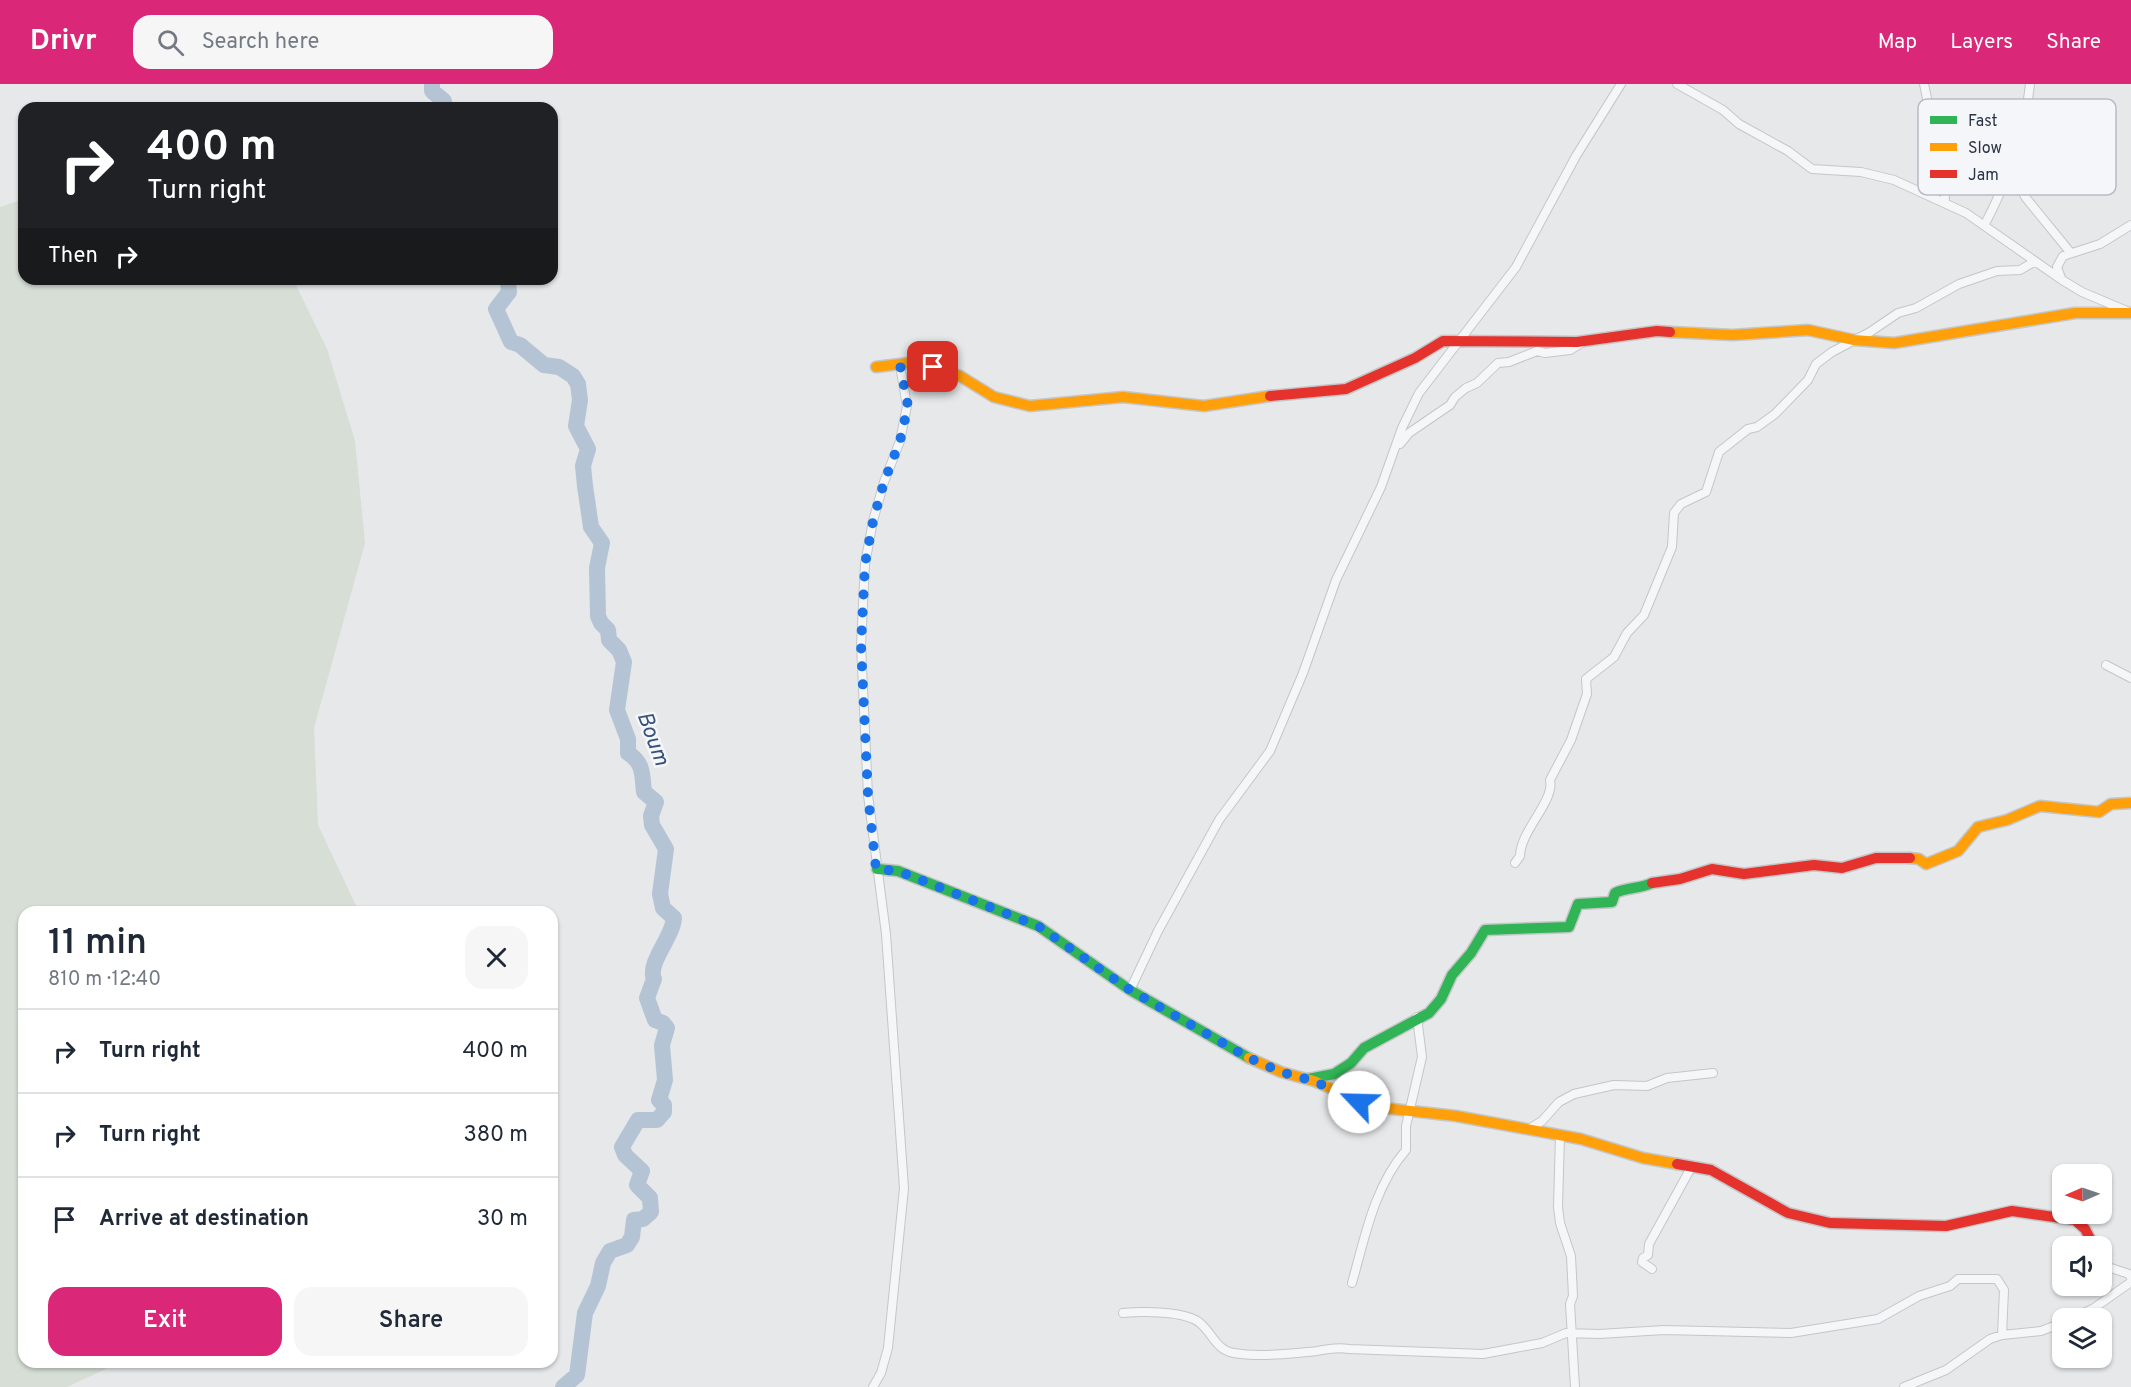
<!DOCTYPE html>
<meta charset="utf-8">
<style>
:root{--surface:#fff;--page:#f6f6f7;--text:#1f2937;--muted:#747a83;--line:#e0e1e3;--accent:#db2777}
body{margin:0;font-family:Overpass,sans-serif;background:var(--page);color:var(--text);height:100vh;display:flex;flex-direction:column;font-size:22px;white-space:nowrap}
*{box-sizing:border-box;margin:0}
p{font-size:20px;color:var(--muted)}
.icon{flex:none;width:33px;height:33px;fill:none;stroke:currentColor;stroke-width:2;stroke-linecap:round;stroke-linejoin:round}
.map{position:relative;flex:1;overflow:hidden}
.drawer{position:absolute;left:18px;top:822px;width:540px;height:462px;display:flex;flex-direction:column;background:var(--surface);border-radius:18px;box-shadow:0 2px 4px #0004}
.drawer>*{flex:none}
.top-card{position:absolute;left:18px;top:18px;width:540px;height:183px;border-radius:18px;box-shadow:0 2px 4px #0004;background:#202124;color:#fff;overflow:hidden}
.needle{width:39px;rotate:268deg}
.controls{position:absolute;left:2052px;top:1080px;display:grid;gap:12px}
.controls a{display:grid;place-items:center;width:60px;height:60px;border-radius:12px;background:var(--surface);box-shadow:0 2px 4px #0004;font-size:30px}
.pin{position:absolute;display:grid;place-items:center;width:51px;height:51px;color:#fff;margin:-26px;border-radius:12px;box-shadow:0 3px 9px #0006}
.me{position:absolute;width:66px;margin:-33px;rotate:294deg;stroke-linejoin:round;filter:drop-shadow(0 0 4px #0008)}
.turn{display:flex;align-items:center;gap:21px;height:126px;padding:0 30px;font-size:27px}
.turn .icon{width:78px;height:78px;stroke-width:2.5}
.turn b{display:block;font-size:42px;line-height:51px}
.then{display:flex;align-items:center;height:57px;padding:0 30px;background:#0003;gap:12px;font-size:22px}
.round{display:grid;place-items:center;flex:none;width:63px;height:63px;border-radius:18px;background:var(--page)}
.overview{display:flex;align-items:center;justify-content:space-between;height:102px;padding:0 30px}
h1{font-size:36px;font-weight:600;line-height:45px}
.action{display:flex;gap:12px;margin-top:auto;padding:12px 30px}
.action a{flex:1;height:69px;border-radius:18px;background:var(--accent);color:#fff;font-size:24px;font-weight:600;line-height:69px;text-align:center}
.action a+a{background:var(--page);color:var(--text)}
ul{padding:0;list-style:none}
li{display:flex;align-items:center;gap:18px;height:84px;padding:0 30px;border-top:2px solid var(--line)}
li div{flex:1}
li b{display:block;font-size:22px}
li em{font-style:normal}
header{display:flex;align-items:center;gap:36px;box-sizing:border-box;height:84px;padding:0 30px;background:var(--accent);color:#fff}
header strong{font-size:28px}
nav{display:flex;gap:33px;margin-inline-start:auto;font-size:21px}
.search{width:420px;height:54px;background:var(--page);display:flex;align-items:center;gap:15px;box-sizing:border-box;padding:0 21px;border-radius:18px;color:var(--muted);font-size:22px}
.map>svg:first-child{display:block}
</style>
<header>
<strong>Drivr</strong>
<div class="search"><svg class="icon" aria-label="search" viewBox="0 0 24 24"><circle cx="10" cy="10" r="6"/><path d="M15 15l6 6"/></svg>Search here</div>
<nav><a>Map</a><a>Layers</a><a>Share</a></nav>
</header>
<div class="map">
<svg width="2131" height="1303" viewBox="0 0 2131 1303">
<rect width="100%" height="100%" fill="#e6e8ea"/>
<!-- green -->
<path fill="#d6ded6" d="M 24,115 L 24,195 L 293,195 L 327,265 L 355,357 L 365,459 L 314,644 L 318,741 L 359,828 L 24,828 L 24,1278 L 121,1278 L 67,1303 L 0,1303 L 0,123 Z"/>
<g fill="none" stroke-linecap="round" stroke-linejoin="round">
<!-- river -->
<path stroke="#b4c4d5" stroke-width="16" d="M 432,0 L 432,7 L 444,17 L 443,24
M 508,195 L 509,208 L 496,225 L 511,258 L 520,261 L 544,281 L 559,283 L 573,292 L 578,300 L 580,316 L 576,342 L 588,365 L 583,382 L 585,402 L 591,443 L 602,459 L 597,484 L 598,532 L 601,539 L 608,546 L 609,556 L 619,566 L 624,578 L 617,626 L 628,655 L 628,669 C 644,679 642,691 644,708 L 656,718 L 651,732 L 652,741 L 666,765 L 660,810 L 663,824 L 674,834 C 673,853 647,879 654,895 L 647,914 L 655,936 L 663,939 L 667,944 L 662,961 L 665,996 L 659,1016 L 664,1021 L 664,1028 L 657,1036 L 638,1036 L 622,1063 L 625,1071 L 642,1087 L 637,1101 L 650,1114 L 651,1128 L 643,1135 L 634,1136 L 632,1153 L 627,1161 L 610,1167 L 603,1179 L 598,1202 L 585,1229 L 577,1291 L 563,1303"/>
<!-- street casing -->
<g stroke="#c4c6c8" stroke-width="10">
<path id="street" d="M 1677,0 L 1723,26 L 1739,40 L 1788,67 L 1812,85 L 1861,88 L 1894,96 L 1966,129 L 2062,196 L 2082,208 L 2127,227
M 1924,0 L 1944,97 L 1945,118
M 2009,85 L 2026,114 L 2070,168
M 1985,140 C 2007,98 2025,48 2030,0
M 2061,194 L 2057,183 L 2063,172 L 2100,160 L 2131,141
M 1400,360 L 1409,349 L 1450,321 L 1455,313 L 1466,304 L 1477,299 L 1498,279 L 1509,278 L 1537,267 L 1545,269 L 1570,266 L 1583,258
M 2106,581 L 2131,594
M 1515,779 L 1520,772 C 1520,747 1555,717 1550,696 L 1571,656 L 1587,610 L 1586,595 L 1614,573 L 1627,549 L 1644,531 L 1672,463 L 1674,429 L 1681,420 L 1706,408 L 1719,368 L 1748,345 L 1757,343 L 1775,330 L 1808,296 L 1816,280 L 1832,268 L 1870,248 L 1898,229 L 1916,224 L 1959,200 L 1997,187 L 2020,186 L 2034,178
M 1130,906 L 1158,847 L 1219,736 L 1270,667 L 1303,589 L 1336,496 L 1381,403 L 1402,344 L 1419,309 L 1516,183 L 1576,72 L 1621,0
M 1529,1045 L 1542,1037 L 1559,1018 L 1574,1010 L 1614,1001 L 1647,1002 L 1667,994 L 1713,989
M 1560,1051 L 1558,1123 L 1560,1139 L 1571,1172 L 1573,1212 L 1570,1220 L 1575,1303
M 2102,1181 L 2129,1190 L 2131,1194
M 1652,1185 L 1642,1178 L 1643,1174 L 1648,1171 L 1649,1160 L 1692,1082
M 1352,1199 C 1365,1153 1374,1103 1406,1066 L 1406,1042 L 1422,973 L 1417,933
M 1123,1229 C 1142,1227 1186,1227 1200,1239 C 1213,1250 1216,1266 1234,1269 C 1258,1273 1284,1270 1308,1268 C 1325,1267 1330,1262 1349,1265 L 1483,1270 L 1542,1259 L 1566,1249 L 1599,1250 L 1664,1246 L 1791,1249 L 1878,1235 L 1919,1212 L 1950,1202 L 1958,1195 L 1997,1195 L 2004,1206 L 2002,1251
M 2073,1234 L 2094,1224 L 2131,1198
M 873,1303 L 881,1289 L 888,1264 L 904,1104 L 886,850 L 868,711 L 861,561 L 865,480 L 873,437 L 884,398 L 900,357 L 907,322 L 900,281
M 1904,1303 L 1946,1286 L 1990,1255 L 2002,1251 L 2041,1247 L 2062,1239"/>
</g>
<!-- fast casing -->
<g stroke="#c4c6c8" stroke-width="13">
<path id="fast" d="M 877,785 L 898,787 L 1038,842 L 1130,906 L 1249,974
M 1308,995 L 1334,990 L 1351,979 L 1364,964 L 1429,929 L 1441,915 L 1452,891 L 1471,869 L 1485,846 L 1569,843 L 1578,820 L 1612,818 L 1615,809 C 1627,803 1640,805 1652,799"/>
</g>
<!-- slow casing -->
<g stroke="#c4c6c8" stroke-width="13">
<path id="slow" d="M 1670,248 L 1733,251 L 1808,246 L 1854,256 L 1894,259 L 2075,229 L 2131,229
M 876,283 L 908,279 L 933,283 L 960,292 L 994,313 L 1030,322 L 1123,313 L 1204,322 L 1270,312
M 1910,774 L 1919,775 L 1926,780 L 1958,767 L 1978,743 L 2007,736 L 2040,722 L 2099,728 L 2111,720 L 2131,719
M 1249,974 L 1281,988 L 1314,997 L 1374,1023 L 1456,1032 L 1581,1055 L 1643,1074 L 1677,1080"/>
</g>
<!-- jam casing -->
<g stroke="#c4c6c8" stroke-width="13">
<path id="jam" d="M 1270,312 L 1346,305 L 1415,274 L 1443,257 L 1577,258 L 1657,247 L 1670,248
M 1652,799 L 1680,795 L 1712,785 L 1744,790 L 1814,781 L 1842,784 L 1876,774 L 1910,774
M 1677,1080 L 1711,1086 L 1788,1129 L 1830,1139 L 1946,1142 L 2012,1127 L 2075,1136 L 2085,1145 L 2094,1162"/>
</g>
<!-- street -->
<use href="#street" stroke="#f5f6f7" stroke-width="8"/>
<!-- fast -->
<use href="#fast" stroke="#30b455" stroke-width="10"/>
<!-- slow -->
<use href="#slow" stroke="#ff9f0a" stroke-width="10"/>
<!-- jam -->
<use href="#jam" stroke="#e5322d" stroke-width="10"/>
</g>
<g fill="none" stroke-linecap="round" stroke-linejoin="round">
<!-- route -->
<path stroke="#1a73e8" stroke-width="10" stroke-dasharray="0 18" d="M 933,283 L 908,279 L 900,281 L 908,322 L 900,357 L 884,398 L 873,437 L 865,480 L 861,561 L 868,711 L 876,785 L 898,787 L 1038,842 L 1130,906 L 1249,974 L 1281,988 L 1314,997 L 1359,1018"/>
</g>
<g text-anchor="middle" dominant-baseline="central" stroke-width="5" stroke-linejoin="round" paint-order="stroke">
<!-- water labels -->
<g font-size="22" font-style="italic" fill="#34527a" stroke="#f4f6f9">
<text transform="translate(652 655) rotate(70)">Boum</text>
</g>
</g>
<!-- legend -->
<rect x="1918" y="15" width="198" height="96" rx="9" fill="#f4f6f9" stroke="#b8bcc3" stroke-width="1.5"/>
<rect x="1930" y="32" width="27" height="8" fill="#30b455"/>
<rect x="1930" y="59" width="27" height="8" fill="#ff9f0a"/>
<rect x="1930" y="86" width="27" height="8" fill="#e5322d"/>
<g font-size="16" fill="#2b3445">
<text x="1968" y="42">Fast</text>
<text x="1968" y="69">Slow</text>
<text x="1968" y="96">Jam</text>
</g>
</svg>
<div class="controls">
<a><svg class="needle" viewBox="-14 -14 28 28"><path d="M0-13l5 13h-10z" fill="#e53935"/><path d="M0 13l5-13h-10z" fill="#747a83"/></svg></a>
<a><svg class="icon" aria-label="sound" viewBox="0 0 24 24"><path d="M4 9h4l5-4v14l-5-4H4zM17 9q2 3 0 6"/></svg></a>
<a><svg class="icon" aria-label="layers" viewBox="0 0 24 24"><path d="M12 4l9 5-9 5-9-5zM3 14l9 5 9-5"/></svg></a>
</div>
<div class="pin" style="left:933px;top:283px;background:#d93025"><svg class="icon" aria-label="arrive" viewBox="0 0 24 24"><path d="M6 21V4h12l-3 4 3 4H6"/></svg></div>
<svg class="me" style="left:1359px;top:1018px" viewBox="-20 -20 40 40"><circle r="19" fill="#fff"/><path d="M0-13L10 11 0 6-10 11z" fill="#1a73e8"/></svg>
<div class="top-card">
<div class="turn"><svg class="icon" aria-label="right" viewBox="0 0 24 24"><path d="M7 20v-9h11M14 6l5 5-5 5"/></svg><div><b>400 m</b>Turn right</div></div>
<div class="then">Then<svg class="icon" aria-label="right" viewBox="0 0 24 24"><path d="M7 20v-9h11M14 6l5 5-5 5"/></svg></div>
</div>
<section class="drawer">
<div class="overview"><div><h1>11 min</h1><p>810 m · 12:40</p></div><a class="round"><svg class="icon" aria-label="close" viewBox="0 0 24 24"><path d="M6 6l12 12M18 6L6 18"/></svg></a></div>
<ul>
<li><svg class="icon" aria-label="right" viewBox="0 0 24 24"><path d="M7 20v-9h11M14 6l5 5-5 5"/></svg><div><b>Turn right</b></div><em>400 m</em></li>
<li><svg class="icon" aria-label="right" viewBox="0 0 24 24"><path d="M7 20v-9h11M14 6l5 5-5 5"/></svg><div><b>Turn right</b></div><em>380 m</em></li>
<li><svg class="icon" aria-label="arrive" viewBox="0 0 24 24"><path d="M6 21V4h12l-3 4 3 4H6"/></svg><div><b>Arrive at destination</b></div><em>30 m</em></li>
</ul>
<div class="action"><a>Exit</a><a>Share</a></div>
</section>
</div>
